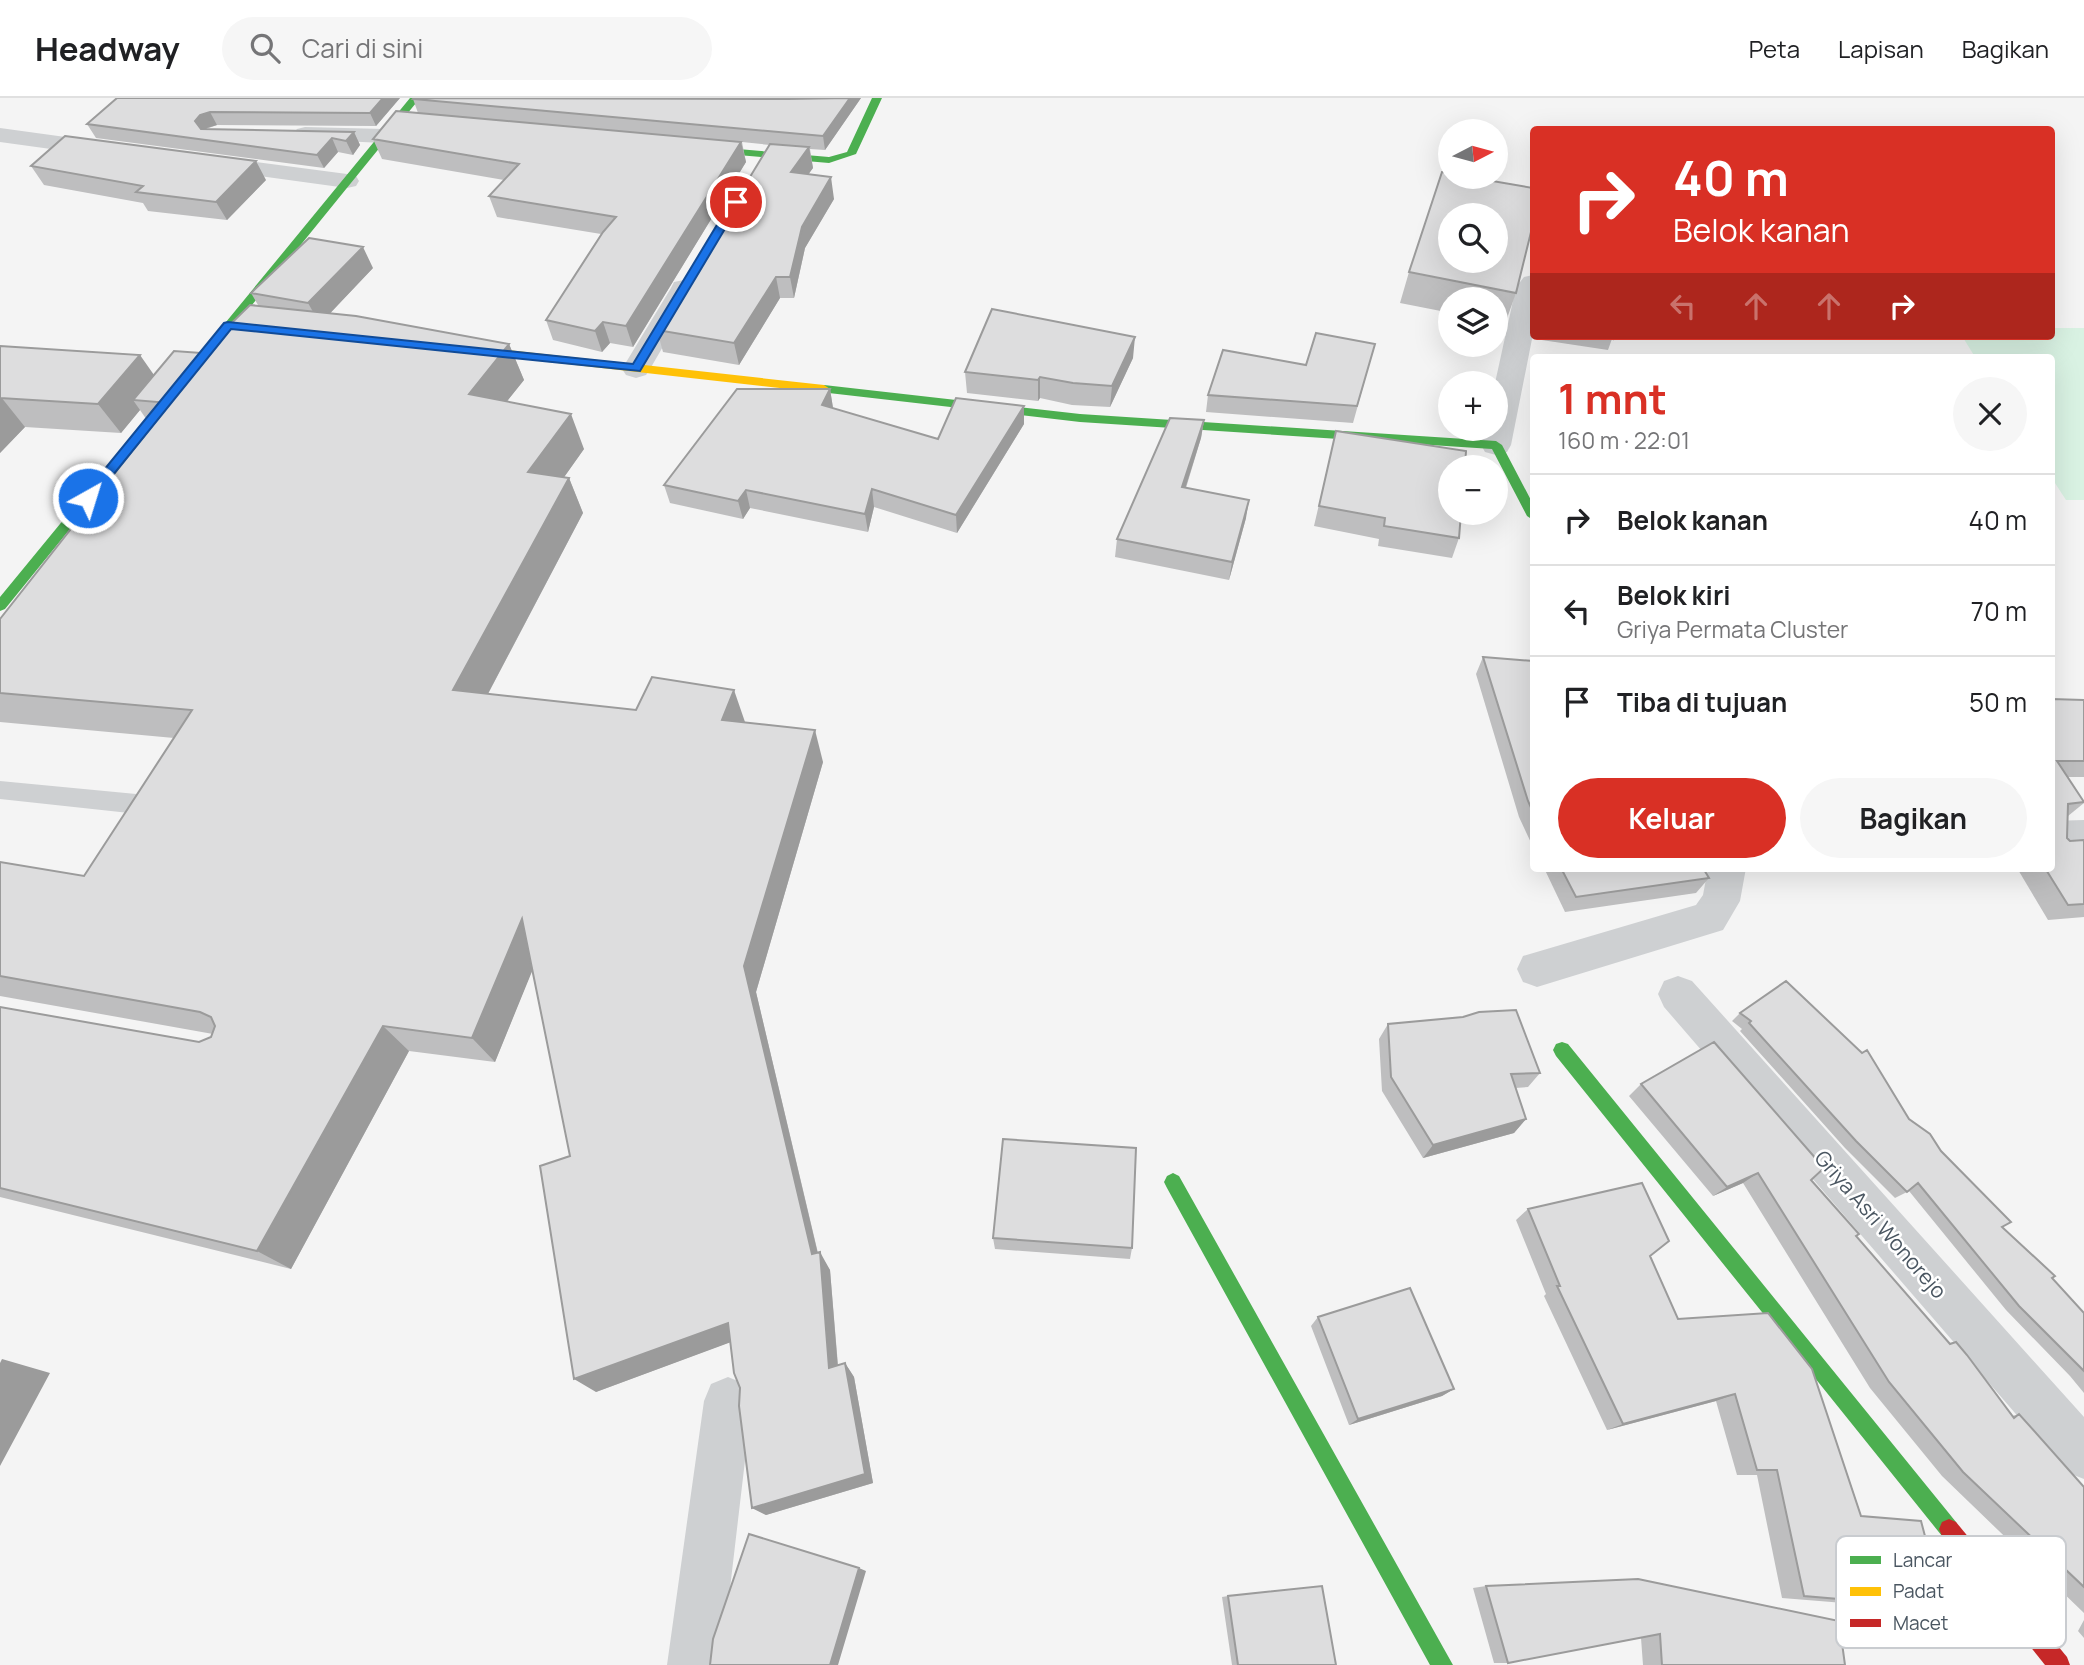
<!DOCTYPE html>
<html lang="id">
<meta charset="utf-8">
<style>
:root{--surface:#fff;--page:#f6f6f6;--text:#202124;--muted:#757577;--line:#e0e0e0;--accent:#d93025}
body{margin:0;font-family:Manrope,sans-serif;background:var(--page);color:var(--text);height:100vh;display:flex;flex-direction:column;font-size:26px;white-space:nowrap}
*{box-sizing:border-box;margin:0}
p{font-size:23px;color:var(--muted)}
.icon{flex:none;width:38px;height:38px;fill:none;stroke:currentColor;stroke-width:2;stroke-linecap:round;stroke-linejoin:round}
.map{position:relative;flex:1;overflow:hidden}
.drawer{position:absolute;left:1530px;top:256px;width:525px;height:518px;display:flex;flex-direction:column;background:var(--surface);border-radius:7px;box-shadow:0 7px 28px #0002}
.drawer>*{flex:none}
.top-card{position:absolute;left:1530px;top:28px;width:525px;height:214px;border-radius:7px;box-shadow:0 7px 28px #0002;background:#d93025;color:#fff;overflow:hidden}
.needle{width:46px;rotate:84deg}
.fabs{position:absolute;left:1438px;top:21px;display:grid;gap:14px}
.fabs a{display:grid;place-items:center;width:70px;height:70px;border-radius:50%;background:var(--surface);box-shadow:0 7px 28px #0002;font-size:35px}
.pin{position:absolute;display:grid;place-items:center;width:60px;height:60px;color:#fff;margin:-30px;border:4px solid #fff;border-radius:50%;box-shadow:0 2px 7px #0007}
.me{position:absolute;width:77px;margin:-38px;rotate:39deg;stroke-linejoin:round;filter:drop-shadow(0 0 5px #0008)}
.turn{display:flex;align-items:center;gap:24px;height:147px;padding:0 28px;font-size:32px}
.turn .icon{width:91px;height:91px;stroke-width:2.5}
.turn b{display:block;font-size:49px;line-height:60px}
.lanes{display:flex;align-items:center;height:66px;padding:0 28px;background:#0003;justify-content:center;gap:35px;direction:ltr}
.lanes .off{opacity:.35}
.round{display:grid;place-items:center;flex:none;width:74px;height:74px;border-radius:37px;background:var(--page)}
.summary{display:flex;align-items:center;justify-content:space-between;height:119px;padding:0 28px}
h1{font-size:42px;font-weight:700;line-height:52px;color:var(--accent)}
.primary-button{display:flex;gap:14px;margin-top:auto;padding:14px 28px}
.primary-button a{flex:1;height:80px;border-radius:42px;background:var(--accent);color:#fff;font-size:28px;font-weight:700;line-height:80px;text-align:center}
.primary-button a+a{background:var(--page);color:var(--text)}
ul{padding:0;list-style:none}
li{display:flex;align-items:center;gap:21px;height:91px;padding:0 28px;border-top:2px solid var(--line)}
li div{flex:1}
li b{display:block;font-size:26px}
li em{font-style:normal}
header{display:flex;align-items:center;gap:42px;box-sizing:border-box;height:98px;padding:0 35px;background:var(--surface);border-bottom:2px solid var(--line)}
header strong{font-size:33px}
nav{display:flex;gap:38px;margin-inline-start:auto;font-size:24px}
.search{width:490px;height:63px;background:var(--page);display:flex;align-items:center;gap:18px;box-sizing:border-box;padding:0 24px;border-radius:38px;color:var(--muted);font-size:26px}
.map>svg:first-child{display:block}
</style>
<header>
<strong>Headway</strong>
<div class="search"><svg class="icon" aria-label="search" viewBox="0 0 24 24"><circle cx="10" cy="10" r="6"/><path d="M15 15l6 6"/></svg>Cari di sini</div>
<nav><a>Peta</a><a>Lapisan</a><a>Bagikan</a></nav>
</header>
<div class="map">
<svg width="2084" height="1567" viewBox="0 0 2084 1567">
<rect width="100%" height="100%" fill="#f4f4f4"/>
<!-- green -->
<path fill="#d9f2e3" d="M 2051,230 L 2084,230 L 2084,402 L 2066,402 L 2051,379 L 2051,259 L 1975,259 L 1962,238 L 2051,238 Z"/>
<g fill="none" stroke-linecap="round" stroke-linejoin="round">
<!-- lane -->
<path fill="#ced0d2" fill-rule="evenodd" d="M 0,683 L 157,698 L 165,701 L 169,708 L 165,715 L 157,718 L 0,701 Z"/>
<!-- street -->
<path fill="#ced0d2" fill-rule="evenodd" d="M 305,29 L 384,31 L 392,33 L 396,38 L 392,43 L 384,45 L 297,41 L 293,36 L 297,31 Z
M 0,30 L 109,45 L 118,47 L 121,52 L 118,57 L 109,59 L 0,44 Z
M 210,58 L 347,76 L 356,78 L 359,83 L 356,88 L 347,90 L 201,70 L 198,65 L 201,60 Z
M 1533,177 L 1533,236 L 1511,347 L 1507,354 L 1496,357 L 1485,354 L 1481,347 L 1485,331 L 1496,331 L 1495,285 L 1516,189 L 1524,179 Z
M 684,182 L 694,184 L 697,190 L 650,271 L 646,277 L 636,280 L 626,277 L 622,271 L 671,190 L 674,184 Z
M 2084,722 L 2084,754 L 2051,755 L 2051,723 Z
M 1708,770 L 1746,770 L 1740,803 L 1723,832 L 1537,889 L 1523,884 L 1517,871 L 1523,858 L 1696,807 L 1703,797 Z
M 1678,878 L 1692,883 L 2084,1319 L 2084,1381 L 2066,1374 L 1664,909 L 1658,896 L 1664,883 Z
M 728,1279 L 745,1286 L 752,1303 L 721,1567 L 667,1567 L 704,1303 L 711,1286 Z"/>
<!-- fast -->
<path fill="#4caf50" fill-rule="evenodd" d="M 410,0 L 420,0 L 5,511 L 0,513 L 0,499 Z
M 872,0 L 882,0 L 856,56 L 829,65 L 692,53 L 687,50 L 692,47 L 829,59 L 847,54 Z
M 824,287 L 1080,316 L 1496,343 L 1502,347 L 1533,406 L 1533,422 L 1527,418 L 1492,351 L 1080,324 L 820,294 L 818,291 Z
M 1562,944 L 1568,946 L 1956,1424 L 1959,1431 L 1956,1438 L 1949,1441 L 1942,1438 L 1556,958 L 1553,952 L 1556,946 Z
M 1173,1075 L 1179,1078 L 1453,1567 L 1430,1567 L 1167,1090 L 1164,1084 L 1167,1078 Z"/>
<!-- slow -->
<path fill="#ffc107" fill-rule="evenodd" d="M 462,247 L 824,287 L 830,291 L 824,295 L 458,254 L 458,248 Z"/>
<!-- jam -->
<path fill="#c62828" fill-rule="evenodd" d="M 1949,1421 L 1956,1424 L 2067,1559 L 2070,1567 L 2045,1567 L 1942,1438 L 1939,1431 L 1942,1424 Z"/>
</g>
<!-- wall -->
<path fill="#bebebf" d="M 117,0 L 400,0 L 376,28 L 217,27 L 206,31 L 354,34 L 360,47 L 353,57 L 338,54 L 324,70 L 96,40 L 87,26 Z
M 861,0 L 825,52 L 810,51 L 813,70 L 808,76 L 834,101 L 805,150 L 794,200 L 780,200 L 739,267 L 663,254 L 657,232 L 770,47 L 742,44 L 746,64 L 633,249 L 610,245 L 602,254 L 553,242 L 546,222 L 601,136 L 497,119 L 489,98 L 504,82 L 382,61 L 373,41 L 578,29 L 418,15 L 413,1 Z
M 31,68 L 266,82 L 227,122 L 148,113 L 143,105 L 44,87 Z
M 373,170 L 330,215 L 509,246 L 524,282 L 507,303 L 584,351 L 564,379 L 569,380 L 583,415 L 488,596 L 745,624 L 823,664 L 756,894 L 818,1155 L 830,1172 L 838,1267 L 845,1265 L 854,1279 L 873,1385 L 766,1417 L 752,1410 L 740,1290 L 730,1244 L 596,1294 L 570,1058 L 532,872 L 495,964 L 409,953 L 291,1171 L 0,1099 L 0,909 L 199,944 L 211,939 L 213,936 L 0,898 L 0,764 L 84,778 L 174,640 L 0,624 L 0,521 L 151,328 L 140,312 L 121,335 L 25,329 L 0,355 L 0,248 L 154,277 L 201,255 L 258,207 L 251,195 Z
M 1409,174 L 1516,195 L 1505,226 L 1496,225 L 1496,201 L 1451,201 L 1451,215 L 1400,205 Z
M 1535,238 L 1613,238 L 1608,252 L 1535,241 Z
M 1375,246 L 1353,325 L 1206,314 L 1208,297 Z
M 1133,260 L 1110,309 L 1072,307 L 1040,300 L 1038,303 L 967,295 L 965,274 Z
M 830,291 L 833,310 L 938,341 L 1024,308 L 1024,326 L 957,435 L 874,409 L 868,434 L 750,410 L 743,421 L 670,405 L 664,387 Z
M 1204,322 L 1201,340 L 1186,390 L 1246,420 L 1229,482 L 1115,459 L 1117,441 Z
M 1336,333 L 1459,440 L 1452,460 L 1378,448 L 1379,441 L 1314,428 Z
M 1483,559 L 1533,563 L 1533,749 L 1519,719 L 1476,576 Z
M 2051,601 L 2084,602 L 2084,679 L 2067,679 L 2084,705 L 2068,718 L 2067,740 L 2070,743 L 2084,742 L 2084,819 L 2048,822 L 2017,770 L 2051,770 Z
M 1544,770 L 1703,770 L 1709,780 L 1696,795 L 1565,814 Z
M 1740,915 L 1909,1021 L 1941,1053 L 2002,1129 L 2052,1180 L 2084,1215 L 2084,1295 L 2070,1278 L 2006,1212 L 1909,1093 L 1895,1100 L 1845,1050 L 1740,933 L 1742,931 L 1732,923 Z
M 1388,926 L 1540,975 L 1528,989 L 1515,990 L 1526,1021 L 1514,1035 L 1423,1060 L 1382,993 L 1379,941 Z
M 1641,986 L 1811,1082 L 1856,1138 L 2012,1318 L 2019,1316 L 2084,1389 L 2084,1515 L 1942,1378 L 1870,1290 L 1743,1085 L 1713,1098 L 1629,998 Z
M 1528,1111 L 1650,1158 L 1678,1221 L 1944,1510 L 1918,1511 L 1782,1500 L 1757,1377 L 1737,1377 L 1716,1303 L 1607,1332 L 1544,1198 L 1546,1196 L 1516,1122 Z
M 993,1140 L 1132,1150 L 1130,1161 L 995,1151 Z
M 1318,1219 L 1454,1291 L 1442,1298 L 1349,1327 L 1311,1228 Z
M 1486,1488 L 1845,1567 L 1643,1567 L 1641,1540 L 1508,1565 L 1494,1565 L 1473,1490 Z
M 1228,1498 L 1336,1567 L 1232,1567 L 1222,1499 Z
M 2084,1522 L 2084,1540 L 2078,1533 Z"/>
<!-- shaded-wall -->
<path fill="#9b9b9b" d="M 383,0 L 400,0 L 376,28 L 370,15 Z
M 850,0 L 861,0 L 825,52 L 823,38 Z
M 210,14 L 217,27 L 207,30 L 202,37 L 195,23 L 200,17 Z
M 354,34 L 360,47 L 353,57 L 346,43 Z
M 332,40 L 338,54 L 324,70 L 317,57 Z
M 741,44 L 746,64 L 633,249 L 626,228 Z
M 809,49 L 813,70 L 795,95 L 791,74 Z
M 256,63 L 266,82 L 227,122 L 216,104 Z
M 831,79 L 834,101 L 805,150 L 794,200 L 790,179 L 802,129 Z
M 363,149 L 373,170 L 320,226 L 308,205 Z
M 776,179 L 780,200 L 739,267 L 734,245 Z
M 603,224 L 610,245 L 602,254 L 595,233 Z
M 1135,239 L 1133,260 L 1110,309 L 1112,288 Z
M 509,246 L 524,282 L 485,331 L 469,296 Z
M 140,257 L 161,287 L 133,302 L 140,312 L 121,335 L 98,306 Z
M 1040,279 L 1040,300 L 1038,303 L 1038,282 Z
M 830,291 L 833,310 L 825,325 L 822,307 Z
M 1,299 L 25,329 L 0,355 L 0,300 Z
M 1024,308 L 1024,326 L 957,435 L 956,417 Z
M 571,316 L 584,351 L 543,409 L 528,374 Z
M 1204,322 L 1201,340 L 1180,407 L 1182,389 Z
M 569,380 L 583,415 L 473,624 L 453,592 Z
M 872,391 L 874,409 L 868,434 L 865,416 Z
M 746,392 L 750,410 L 743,421 L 738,403 Z
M 1249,402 L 1246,420 L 1229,482 L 1232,464 Z
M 734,592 L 745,624 L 722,622 Z
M 815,632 L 823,664 L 756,894 L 821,1169 L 820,1154 L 830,1172 L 839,1283 L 829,1270 L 744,868 Z
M 522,821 L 542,849 L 495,964 L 472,940 Z
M 383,928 L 409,953 L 291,1171 L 257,1153 Z
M 1526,1021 L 1514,1035 L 1423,1060 L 1433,1047 Z
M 1758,1075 L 1743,1085 L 1713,1098 L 1727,1089 Z
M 728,1225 L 742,1240 L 596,1294 L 574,1281 Z
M 2,1261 L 50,1275 L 0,1368 L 0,1265 Z
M 845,1265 L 854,1279 L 873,1385 L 766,1417 L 752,1410 Z
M 1454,1291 L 1442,1298 L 1349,1327 L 1358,1321 Z
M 1735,1296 L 1716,1303 L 1607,1332 L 1623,1326 Z
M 859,1470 L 866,1473 L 838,1567 L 830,1567 Z"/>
<!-- building -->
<path fill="#ddddde" stroke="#9b9b9b" stroke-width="2" fill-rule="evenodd" d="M 117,0 L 383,0 L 370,15 L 210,14 L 200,17 L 195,23 L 201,31 L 354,34 L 346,43 L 332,40 L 317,57 L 87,26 Z
M 414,0 L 788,1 L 850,0 L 823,38 L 413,1 Z
M 396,13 L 741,44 L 626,228 L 603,224 L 595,233 L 546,222 L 603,134 L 616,119 L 489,98 L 519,66 L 373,41 Z
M 65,38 L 256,63 L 216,104 L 136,94 L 143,88 L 31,68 Z
M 770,46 L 809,49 L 791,74 L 831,79 L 802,129 L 790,179 L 776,179 L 734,245 L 657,232 Z
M 1442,74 L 1451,75 L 1451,79 L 1469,79 L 1533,90 L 1533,126 L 1516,195 L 1409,174 ZM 1451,117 L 1496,117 L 1496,163 L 1451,163 Z
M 309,140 L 363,149 L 308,205 L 251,195 Z
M 250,207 L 356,218 L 509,246 L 469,296 L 571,316 L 528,374 L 569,380 L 453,592 L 636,612 L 652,579 L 734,592 L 722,622 L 815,632 L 744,868 L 812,1156 L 820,1154 L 829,1270 L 845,1265 L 865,1376 L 752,1410 L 739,1308 L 740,1290 L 734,1275 L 728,1225 L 574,1281 L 540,1068 L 570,1058 L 522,821 L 472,940 L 383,928 L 257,1153 L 0,1090 L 0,909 L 199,944 L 211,939 L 215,928 L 211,919 L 200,914 L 0,878 L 0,764 L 84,778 L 192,612 L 0,595 L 0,521 L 170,305 L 133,302 L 174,253 L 201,255 Z
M 992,211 L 1135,239 L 1112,288 L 1073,285 L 1040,279 L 1038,282 L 965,274 Z
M 1316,235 L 1375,246 L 1357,308 L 1208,297 L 1223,252 L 1306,267 Z
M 1594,238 L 1613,238 L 1613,241 Z
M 0,248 L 140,257 L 98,306 L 0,300 Z
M 737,291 L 830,291 L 822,307 L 938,341 L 956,300 L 1024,308 L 956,417 L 872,391 L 865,416 L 746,392 L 738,403 L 664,387 Z
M 1170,320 L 1204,322 L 1182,389 L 1249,402 L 1232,464 L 1117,441 Z
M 1336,333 L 1466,353 L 1465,369 L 1451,369 L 1451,415 L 1461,415 L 1459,440 L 1384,428 L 1385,420 L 1319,408 Z
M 1483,559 L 1533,563 L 1533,714 L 1528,703 Z
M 2051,601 L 2084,602 L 2084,663 L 2057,663 L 2084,704 L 2068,706 L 2067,740 L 2070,743 L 2084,742 L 2084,806 L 2068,807 L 2045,770 L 2051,770 Z
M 1561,770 L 1703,770 L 1709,780 L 1576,799 Z
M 1786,883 L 1862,955 L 1867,952 L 1909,1021 L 1930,1036 L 1941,1053 L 2011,1124 L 2002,1129 L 2055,1178 L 2052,1180 L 2084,1215 L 2084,1273 L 2019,1208 L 1918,1085 L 1907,1094 L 1856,1043 L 1749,925 L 1751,923 L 1740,915 Z
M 1516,912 L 1540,975 L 1511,976 L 1526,1021 L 1433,1047 L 1391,979 L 1388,926 L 1463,919 L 1479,914 Z
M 1714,944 L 1824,1070 L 1811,1082 L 1859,1136 L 1856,1138 L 1950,1246 L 1956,1244 L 1967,1257 L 2014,1320 L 2019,1316 L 2084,1389 L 2084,1489 L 1963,1374 L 1889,1284 L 1758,1075 L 1727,1089 L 1641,986 Z
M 1003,1041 L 1136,1050 L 1132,1150 L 993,1140 Z
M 1642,1085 L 1669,1143 L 1650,1158 L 1678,1221 L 1768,1215 L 1812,1271 L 1861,1418 L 1921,1423 L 1944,1510 L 1804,1498 L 1777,1372 L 1757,1372 L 1735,1296 L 1623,1326 L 1557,1188 L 1560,1188 L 1528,1111 Z
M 1410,1190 L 1454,1291 L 1358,1321 L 1318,1219 Z
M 749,1436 L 859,1470 L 830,1567 L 710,1567 L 713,1541 Z
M 1638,1481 L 1839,1523 L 1845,1567 L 1662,1567 L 1660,1536 L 1508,1565 L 1486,1488 Z
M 1322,1488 L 1336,1567 L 1238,1567 L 1228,1498 Z"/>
<!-- route -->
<path fill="#1a73e8" stroke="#114b97" stroke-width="2" d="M 732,102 L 741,104 L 640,273 L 231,231 L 92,403 L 83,403 L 81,400 L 224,225 L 228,224 L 633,266 Z"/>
<g text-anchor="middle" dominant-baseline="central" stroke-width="5" stroke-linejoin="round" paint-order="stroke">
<!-- street labels -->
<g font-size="21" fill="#4a5661" stroke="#fff">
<text transform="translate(1881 1126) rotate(49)">Griya Asri Wonorejo</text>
</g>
</g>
<!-- legend -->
<rect x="1836" y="1438" width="230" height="112" rx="10" fill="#fff" stroke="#c9ccd0" stroke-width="2"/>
<rect x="1850" y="1458" width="31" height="8" fill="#4caf50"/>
<rect x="1850" y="1489" width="31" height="9" fill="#ffc107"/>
<rect x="1850" y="1521" width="31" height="8" fill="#c62828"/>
<g font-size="19" fill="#4a5661">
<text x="1893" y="1469">Lancar</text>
<text x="1893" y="1500">Padat</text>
<text x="1893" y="1532">Macet</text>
</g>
</svg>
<div class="fabs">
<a><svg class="needle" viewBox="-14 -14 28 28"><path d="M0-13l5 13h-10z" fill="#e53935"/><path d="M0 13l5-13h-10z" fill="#757577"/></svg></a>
<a><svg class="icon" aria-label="search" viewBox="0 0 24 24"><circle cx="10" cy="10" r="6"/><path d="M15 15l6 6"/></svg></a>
<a><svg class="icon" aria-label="layers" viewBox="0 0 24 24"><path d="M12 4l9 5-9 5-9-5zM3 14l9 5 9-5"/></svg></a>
<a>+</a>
<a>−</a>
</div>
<div class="pin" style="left:736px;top:104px;background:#d93025"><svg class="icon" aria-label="arrive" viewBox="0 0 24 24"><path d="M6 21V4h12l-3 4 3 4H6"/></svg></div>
<svg class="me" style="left:88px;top:400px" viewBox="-20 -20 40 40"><circle r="17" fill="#1a73e8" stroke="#fff" stroke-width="3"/><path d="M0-11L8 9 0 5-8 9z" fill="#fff"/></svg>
<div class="top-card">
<div class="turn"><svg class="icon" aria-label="right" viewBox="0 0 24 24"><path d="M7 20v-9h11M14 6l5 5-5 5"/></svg><div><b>40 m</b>Belok kanan</div></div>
<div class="lanes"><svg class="icon off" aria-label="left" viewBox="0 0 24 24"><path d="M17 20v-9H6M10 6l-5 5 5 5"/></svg><svg class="icon off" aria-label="ahead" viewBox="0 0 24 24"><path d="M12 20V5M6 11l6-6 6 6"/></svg><svg class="icon off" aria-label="ahead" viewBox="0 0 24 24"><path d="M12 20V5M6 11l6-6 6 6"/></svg><svg class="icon" aria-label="right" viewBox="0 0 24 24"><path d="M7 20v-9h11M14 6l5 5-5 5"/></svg></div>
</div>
<section class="drawer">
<div class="summary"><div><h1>1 mnt</h1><p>160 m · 22:01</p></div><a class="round"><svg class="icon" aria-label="close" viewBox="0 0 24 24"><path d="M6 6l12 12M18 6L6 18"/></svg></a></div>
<ul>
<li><svg class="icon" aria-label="right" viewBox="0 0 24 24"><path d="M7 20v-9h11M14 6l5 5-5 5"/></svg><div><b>Belok kanan</b></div><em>40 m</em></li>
<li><svg class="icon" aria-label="left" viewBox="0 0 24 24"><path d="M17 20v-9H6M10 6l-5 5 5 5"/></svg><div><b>Belok kiri</b><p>Griya Permata Cluster</p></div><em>70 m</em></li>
<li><svg class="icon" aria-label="arrive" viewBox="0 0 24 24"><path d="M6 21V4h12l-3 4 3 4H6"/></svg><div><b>Tiba di tujuan</b></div><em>50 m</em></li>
</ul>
<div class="primary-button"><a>Keluar</a><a>Bagikan</a></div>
</section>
</div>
